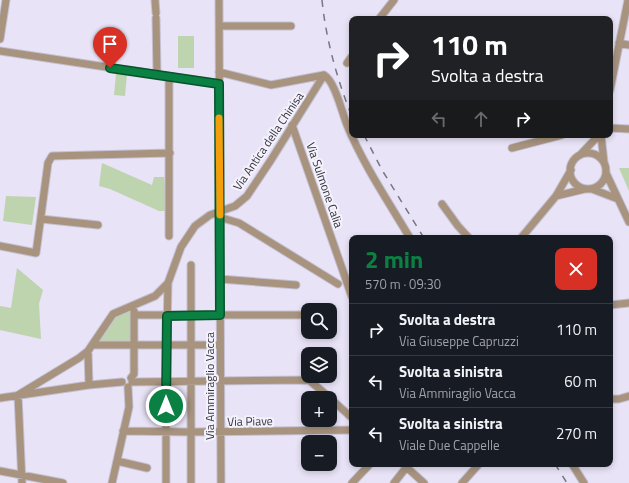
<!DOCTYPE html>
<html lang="it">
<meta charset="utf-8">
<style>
:root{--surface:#171b24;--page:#20242c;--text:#f1f3f6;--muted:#9ea1a6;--line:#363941;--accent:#0b8043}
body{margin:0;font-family:"Titillium Web",sans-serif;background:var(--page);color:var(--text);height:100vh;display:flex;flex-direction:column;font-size:15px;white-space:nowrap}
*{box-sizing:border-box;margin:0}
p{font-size:13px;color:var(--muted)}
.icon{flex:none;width:22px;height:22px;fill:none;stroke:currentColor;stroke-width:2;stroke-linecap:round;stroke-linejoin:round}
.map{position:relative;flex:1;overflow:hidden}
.side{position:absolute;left:349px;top:235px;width:264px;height:232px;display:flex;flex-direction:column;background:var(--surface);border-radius:8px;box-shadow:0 2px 6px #0003}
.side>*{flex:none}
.guide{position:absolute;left:349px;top:16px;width:264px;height:122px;border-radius:8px;box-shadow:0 2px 6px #0003;background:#202124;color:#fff;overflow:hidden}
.fabs{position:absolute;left:301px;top:303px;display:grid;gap:8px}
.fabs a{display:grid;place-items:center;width:36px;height:36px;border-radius:8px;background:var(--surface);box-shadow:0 2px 6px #0003;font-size:20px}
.pin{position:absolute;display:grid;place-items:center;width:34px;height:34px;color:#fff;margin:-41px -17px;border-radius:50% 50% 50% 0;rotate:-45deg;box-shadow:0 0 4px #0007}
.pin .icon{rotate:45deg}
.me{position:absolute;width:44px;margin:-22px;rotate:0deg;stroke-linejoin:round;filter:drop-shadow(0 0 3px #0008)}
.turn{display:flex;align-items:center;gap:14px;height:84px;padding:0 16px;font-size:18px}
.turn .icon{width:52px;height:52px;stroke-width:2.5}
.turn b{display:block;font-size:28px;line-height:34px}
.lanes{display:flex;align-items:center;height:38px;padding:0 16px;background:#0003;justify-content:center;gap:20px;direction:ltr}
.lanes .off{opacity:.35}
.round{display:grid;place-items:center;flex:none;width:42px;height:42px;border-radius:8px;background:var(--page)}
.overview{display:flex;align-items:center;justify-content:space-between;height:68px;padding:0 16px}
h1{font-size:24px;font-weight:700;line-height:30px;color:var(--accent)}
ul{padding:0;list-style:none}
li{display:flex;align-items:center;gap:12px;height:52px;padding:0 16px;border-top:1px solid var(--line)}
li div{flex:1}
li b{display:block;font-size:15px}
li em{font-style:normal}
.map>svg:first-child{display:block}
</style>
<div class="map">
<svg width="629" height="483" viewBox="0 0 629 483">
<rect width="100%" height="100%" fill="#e8e3f6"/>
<!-- green -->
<path fill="#bdd4ae" d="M 178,36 L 194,36 L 194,68 L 178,68 Z
M 116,74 L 127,74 L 125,96 L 114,95 Z
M 102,163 L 152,185 L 154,177 L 164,177 L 165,185 L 166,211 L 159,211 L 110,189 L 99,186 Z
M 619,168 L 629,168 L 629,191 Z
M 6,196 L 36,197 L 32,225 L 3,221 Z
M 17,268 L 43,290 L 39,304 L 41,339 L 0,330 L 0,306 L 11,308 Z
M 132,308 L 131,342 L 98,342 C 109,322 111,318 132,308 Z"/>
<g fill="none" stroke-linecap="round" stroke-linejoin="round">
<!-- minor casing -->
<g stroke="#c4c0d1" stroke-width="9">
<path id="minor" d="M 155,0 L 156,13
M 219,0 L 221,483
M 156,18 L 157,75
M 379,19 L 394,0
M 219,26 L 291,26
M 0,39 L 6,0
M 619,43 L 629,45
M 0,51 L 219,84
M 347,63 L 352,56
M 219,72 L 271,85 L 324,75
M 324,75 C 335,81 342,113 347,125 C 363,164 388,201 410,238
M 169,77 L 169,236
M 610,90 L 628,0
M 292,125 L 352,297
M 610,128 L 629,129
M 601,135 L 604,162
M 512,148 L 562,135
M570 171a18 18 0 1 1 36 0a18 18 0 1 1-36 0Z
M 580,155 L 599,135
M 606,173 L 629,222
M 592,189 L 618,199
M 556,196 L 585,189
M 442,204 L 458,226 L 469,238
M 219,217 L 239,223 L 338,284
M 41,219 L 98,225
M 521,238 L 556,196 L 571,170
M 0,246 L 36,253 L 48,163 L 52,156 L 170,153
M 220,279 L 296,285
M 610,305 L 629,303
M 134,315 L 308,315
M 92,345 L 220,345
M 88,351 L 89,385
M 131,378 L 134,374 L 134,311
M 132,382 L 309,380 L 330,398
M 0,398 L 89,385 L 122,382
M 330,398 L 352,418
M 610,399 L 619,399 L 629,396
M 123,431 L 190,432 L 352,430
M 117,461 L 147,468
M 403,464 L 424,483
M 572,464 L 584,483
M 0,471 L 63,483
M 22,483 L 18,395 L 79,358 L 88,351 L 113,314 L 155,296 L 168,283 L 181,247 L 195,226 L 210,215 L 235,206 L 247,196 L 271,160 L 324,75
M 112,483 L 129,407 L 128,387
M 166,483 L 166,381 L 168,283
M 191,483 L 191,265
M 352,483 L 370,464
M 394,483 L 409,464
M 462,483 L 479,464"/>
</g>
<!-- minor -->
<use href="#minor" stroke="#a7937e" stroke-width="7"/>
<!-- rail -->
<path stroke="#797682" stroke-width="1.5" stroke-dasharray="7 7" stroke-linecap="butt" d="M 322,0 C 326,40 337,79 352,117
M 364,135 L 382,170 L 424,238
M 555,464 L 567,483"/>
</g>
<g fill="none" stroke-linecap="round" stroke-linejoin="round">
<!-- route casing -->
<g stroke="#07532c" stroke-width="10">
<path id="route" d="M 110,68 L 219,84 L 220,315 L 167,316 L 166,406"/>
</g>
<!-- route -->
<use href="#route" stroke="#0b8043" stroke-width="7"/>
<!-- slow -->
<path stroke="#f59e0b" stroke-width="7" d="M 219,118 L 220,215"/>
</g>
<g text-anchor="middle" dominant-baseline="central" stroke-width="4" stroke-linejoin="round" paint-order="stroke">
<!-- street labels -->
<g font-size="12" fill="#36343b" stroke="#f4f2fd">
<text transform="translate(268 141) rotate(-56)">Via Antica della Chinisa</text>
<text transform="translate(325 185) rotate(71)">Via Sulmone Calia</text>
<text transform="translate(209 386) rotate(-90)">Via Ammiraglio Vacca</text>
<text transform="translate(250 421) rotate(-1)">Via Piave</text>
</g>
</g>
</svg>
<div class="fabs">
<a><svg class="icon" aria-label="search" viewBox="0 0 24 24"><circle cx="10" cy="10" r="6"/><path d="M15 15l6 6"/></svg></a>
<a><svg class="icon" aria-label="layers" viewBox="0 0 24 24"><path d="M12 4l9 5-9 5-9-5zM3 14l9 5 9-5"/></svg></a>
<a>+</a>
<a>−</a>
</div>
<div class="pin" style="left:110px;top:68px;background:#d93025"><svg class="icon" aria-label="arrive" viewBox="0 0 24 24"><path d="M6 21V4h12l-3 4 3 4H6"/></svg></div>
<svg class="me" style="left:166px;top:406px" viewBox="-20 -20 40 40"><circle r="17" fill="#0b8043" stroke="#fff" stroke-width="3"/><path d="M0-11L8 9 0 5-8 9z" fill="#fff"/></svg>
<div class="guide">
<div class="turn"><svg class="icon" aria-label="right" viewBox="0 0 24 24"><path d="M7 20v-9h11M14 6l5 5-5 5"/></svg><div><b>110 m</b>Svolta a destra</div></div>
<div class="lanes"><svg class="icon off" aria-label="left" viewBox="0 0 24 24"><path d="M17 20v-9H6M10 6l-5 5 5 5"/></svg><svg class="icon off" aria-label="ahead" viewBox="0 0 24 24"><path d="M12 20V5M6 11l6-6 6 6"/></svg><svg class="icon" aria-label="right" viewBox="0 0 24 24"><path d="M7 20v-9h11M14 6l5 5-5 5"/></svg></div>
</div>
<section class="side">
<div class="overview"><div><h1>2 min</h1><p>570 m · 09:30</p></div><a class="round" style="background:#d93025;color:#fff"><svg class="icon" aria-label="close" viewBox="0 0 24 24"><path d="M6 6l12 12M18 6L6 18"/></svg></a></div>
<ul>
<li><svg class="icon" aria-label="right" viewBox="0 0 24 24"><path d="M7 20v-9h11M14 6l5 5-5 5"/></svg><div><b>Svolta a destra</b><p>Via Giuseppe Capruzzi</p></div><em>110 m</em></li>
<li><svg class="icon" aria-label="left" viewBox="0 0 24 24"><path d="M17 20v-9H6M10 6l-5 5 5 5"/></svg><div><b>Svolta a sinistra</b><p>Via Ammiraglio Vacca</p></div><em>60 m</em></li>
<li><svg class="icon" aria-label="left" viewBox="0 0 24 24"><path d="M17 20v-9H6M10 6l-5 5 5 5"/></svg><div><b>Svolta a sinistra</b><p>Viale Due Cappelle</p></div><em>270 m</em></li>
</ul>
</section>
</div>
